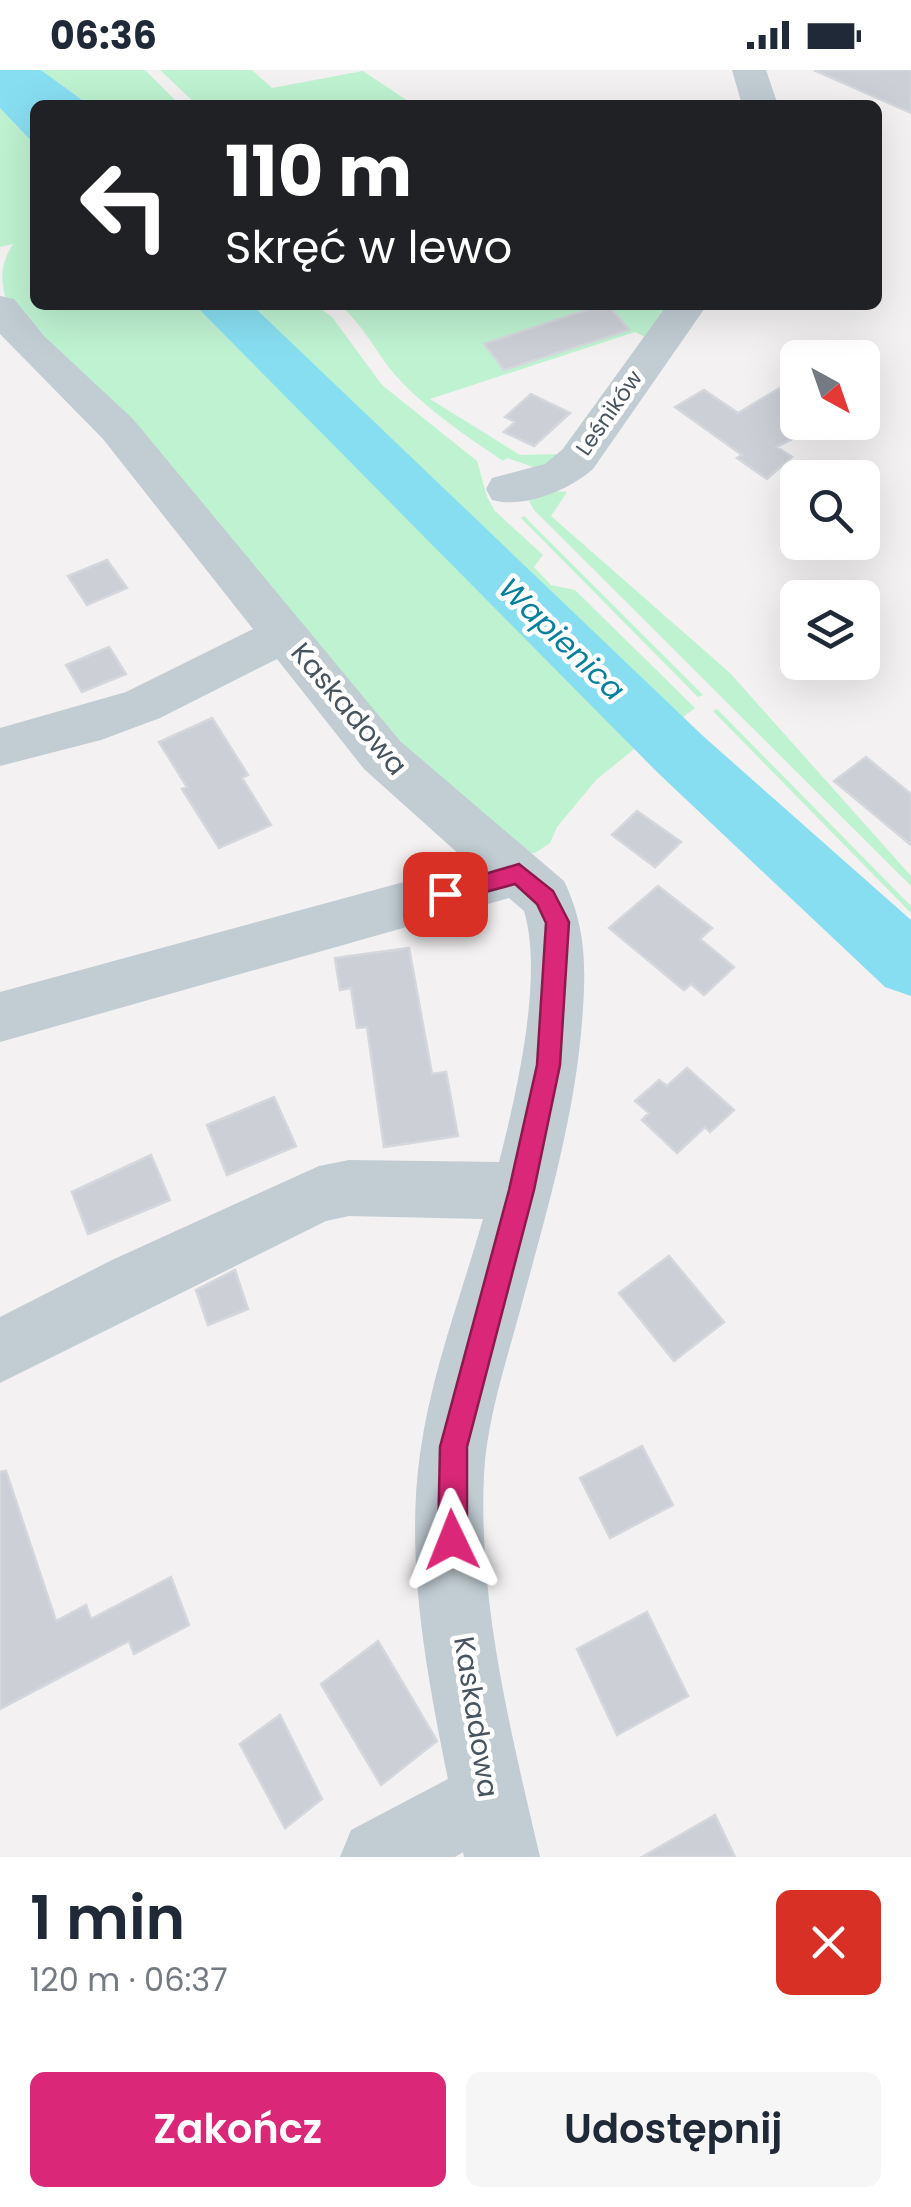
<!DOCTYPE html>
<html lang="pl">
<meta charset="utf-8">
<style>
:root{--surface:#fff;--page:#f6f6f7;--text:#1f2937;--muted:#747a83;--accent:#db2777}
body{margin:0;font-family:Poppins,sans-serif;background:var(--page);color:var(--text);height:100vh;display:flex;flex-direction:column;font-size:38px;white-space:nowrap}
*{box-sizing:border-box;margin:0}
p{font-size:32px;color:var(--muted)}
.icon{flex:none;width:55px;height:55px;fill:none;stroke:currentColor;stroke-width:2;stroke-linecap:round;stroke-linejoin:round}
.map{position:relative;height:1787px;overflow:hidden}
.details{display:flex;flex-direction:column;background:var(--surface);flex:1}
.details>*{flex:none}
.top-card{position:absolute;left:30px;top:30px;width:852px;height:210px;border-radius:15px;box-shadow:0 10px 40px #0002;background:#202124;color:#fff;overflow:hidden}
.needle{width:65px;rotate:140deg}
.buttons{position:absolute;left:780px;top:270px;display:grid;gap:20px}
.buttons a{display:grid;place-items:center;width:100px;height:100px;border-radius:15px;background:var(--surface);box-shadow:0 10px 40px #0002;font-size:50px}
.pin{position:absolute;display:grid;place-items:center;width:85px;height:85px;color:#fff;margin:-42px;border-radius:20px;box-shadow:0 5px 15px #0006}
.me{position:absolute;width:110px;margin:-55px;rotate:358deg;stroke-linejoin:round;filter:drop-shadow(0 0 8px #0008)}
.turn{display:flex;align-items:center;gap:35px;height:210px;padding:0 30px;font-size:45px}
.turn .icon{width:130px;height:130px;stroke-width:2.5}
.turn b{display:block;font-size:70px;line-height:85px}
.round{display:grid;place-items:center;flex:none;width:105px;height:105px;border-radius:15px;background:var(--page)}
.head{display:flex;align-items:center;justify-content:space-between;height:170px;padding:0 30px}
h1{font-size:60px;font-weight:600;line-height:75px}
.primary-button{display:flex;gap:20px;margin-top:auto;padding:20px 30px}
.primary-button a{flex:1;height:115px;border-radius:15px;background:var(--accent);color:#fff;font-size:40px;font-weight:600;line-height:115px;text-align:center}
.primary-button a+a{background:var(--page);color:var(--text)}
.status{display:flex;justify-content:space-between;align-items:center;height:70px;padding:0 50px;background:var(--surface);direction:ltr}
.status svg{height:28px;fill:currentColor}
.map>svg:first-child{display:block}
</style>
<div class="status"><b>06:36</b><svg viewBox="0 0 49 12"><path d="M0 12V9h3v3zM5 12V6h3v6zM10 12V3h3v9zM15 12V0h3v12zM26 1h20v11H26zM47 4h2v5h-2z"/></svg></div>
<div class="map">
<svg width="911" height="1787" viewBox="0 0 911 1787">
<rect width="100%" height="100%" fill="#f3f1f1"/>
<!-- green -->
<path fill="#bef2d1" fill-rule="evenodd" d="M 41,0 L 145,0 L 180,35 L 89,35 Z
M 160,0 L 252,0 L 272,18 L 363,1 L 414,35 L 197,35 Z
M 0,38 L 35,75 L 35,235 L 203,235 L 650,666 L 596,710 L 557,757 L 550,773 L 535,783 L 520,784 L 446,734 L 7,233 C 0,210 0,195 13,174 L 0,177 Z
M 240,235 L 316,235 L 332,247 L 382,315 L 477,391 L 487,427 L 495,441 L 543,485 L 534,497 L 551,515 L 575,520 L 695,638 L 668,658 Z
M 340,235 L 673,235 L 566,388 L 536,398 L 507,388 L 503,391 C 468,367 427,340 398,308 C 376,284 367,259 340,235 ZM 635,262 L 645,267 L 559,384 L 520,385 L 430,329 Z
M 540,420 L 567,422 L 551,446 L 730,603 L 911,806 L 911,816 L 534,440 L 528,429 Z
M 524,446 L 703,625 L 698,627 L 521,448 Z
M 717,639 L 911,836 L 911,843 L 713,641 Z"/>
<!-- water -->
<path fill="#88def1" d="M 0,0 L 41,0 L 89,35 L 35,35 L 35,75 L 0,38 Z"/>
<g fill="none" stroke-linecap="round" stroke-linejoin="round">
<!-- river -->
<path fill="#88def1" fill-rule="evenodd" d="M 195,235 L 252,235 L 703,666 L 911,850 L 911,926 L 885,917 L 657,702 Z"/>
</g>
<!-- building -->
<path fill="#ccd0d6" stroke="#d4d7dc" stroke-width="2.5" d="M 814,0 L 911,0 L 911,43 Z
M 601,235 L 608,235 L 629,260 L 504,300 L 484,274 Z
M 798,307 L 798,366 L 777,377 L 792,387 L 767,409 L 737,388 L 742,385 L 675,337 L 704,320 L 738,343 Z
M 531,324 L 570,343 L 534,376 L 504,362 L 515,352 L 505,347 Z
M 107,490 L 127,518 L 87,535 L 68,506 Z
M 109,577 L 126,604 L 82,622 L 66,595 Z
M 212,648 L 248,705 L 242,708 L 271,755 L 219,778 L 182,719 L 187,717 L 159,672 Z
M 866,687 L 911,724 L 911,775 L 834,711 Z
M 637,741 L 681,772 L 655,797 L 612,765 Z
M 658,816 L 712,858 L 700,869 L 734,897 L 704,925 L 691,914 L 684,920 L 609,858 Z
M 409,878 L 432,1004 L 446,1002 L 458,1066 L 384,1077 L 367,957 L 357,958 L 351,918 L 340,920 L 335,888 Z
M 687,998 L 734,1040 L 710,1062 L 705,1057 L 677,1083 L 642,1050 L 649,1043 L 635,1031 L 659,1010 L 667,1016 Z
M 274,1027 L 296,1076 L 227,1105 L 207,1055 Z
M 151,1085 L 170,1130 L 88,1164 L 72,1122 Z
M 669,1186 L 724,1252 L 674,1291 L 619,1223 Z
M 235,1200 L 248,1239 L 208,1255 L 196,1220 Z
M 642,1376 L 673,1435 L 610,1468 L 580,1408 Z
M 6,1401 L 56,1551 L 86,1535 L 91,1549 L 171,1507 L 189,1555 L 134,1584 L 129,1571 L 0,1639 L 0,1402 Z
M 647,1542 L 688,1626 L 617,1665 L 577,1579 Z
M 378,1571 L 437,1671 L 381,1715 L 321,1614 Z
M 280,1645 L 322,1729 L 285,1758 L 240,1674 Z
M 715,1745 L 735,1787 L 642,1787 Z"/>
<g fill="none" stroke-linecap="round" stroke-linejoin="round">
<!-- minor -->
<path fill="#c1ccd3" fill-rule="evenodd" d="M 732,0 L 766,0 L 778,35 L 742,35 Z
M 0,226 L 14,229 L 44,266 L 133,349 L 400,671 L 564,811 C 587,859 586,900 582,952 C 574,1053 544,1151 518,1248 C 504,1299 487,1351 484,1404 C 478,1533 511,1663 540,1787 L 464,1787 L 463,1782 L 455,1787 L 340,1787 L 351,1760 L 448,1709 C 427,1605 405,1491 420,1384 C 431,1304 461,1226 483,1149 L 349,1146 L 326,1151 L 0,1313 L 0,1247 L 112,1190 L 319,1096 L 349,1090 L 499,1092 C 516,1026 544,907 524,841 L 509,828 L 0,972 L 0,922 L 470,794 L 364,699 L 277,589 L 160,648 L 101,670 L 0,696 L 0,658 L 126,622 L 253,559 L 103,369 L 0,264 Z
M 667,235 L 707,235 L 593,399 C 569,420 524,439 492,430 L 486,419 L 492,408 L 545,394 L 563,379 Z"/>
</g>
<!-- route -->
<path fill="#db2777" stroke="#8e194d" stroke-width="2.5" d="M 519,794 L 553,821 L 569,852 L 560,995 L 534,1120 L 467,1377 L 467,1470 L 462,1479 L 452,1484 L 443,1479 L 438,1470 L 440,1377 L 509,1120 L 537,995 L 546,853 L 537,834 L 515,814 L 445,833 L 434,824 L 437,818 Z"/>
<g text-anchor="middle" dominant-baseline="central" stroke-width="9" stroke-linejoin="round" paint-order="stroke">
<!-- far-street labels -->
<g font-size="22" fill="#475560" stroke="#fff">
<text transform="translate(609 343) rotate(-55)">Leśników</text>
</g>
<!-- street labels -->
<g font-size="28" fill="#475560" stroke="#fff">
<text transform="translate(349 639) rotate(50)">Kaskadowa</text>
<text transform="translate(476 1647) rotate(81)">Kaskadowa</text>
</g>
<!-- water labels -->
<g font-size="30" font-style="italic" fill="#06819d" stroke="#fff">
<text transform="translate(562 569) rotate(44)">Wapienica</text>
</g>
</g>
</svg>
<div class="buttons">
<a><svg class="needle" viewBox="-14 -14 28 28"><path d="M0-13l5 13h-10z" fill="#e53935"/><path d="M0 13l5-13h-10z" fill="#747a83"/></svg></a>
<a><svg class="icon" aria-label="search" viewBox="0 0 24 24"><circle cx="10" cy="10" r="6"/><path d="M15 15l6 6"/></svg></a>
<a><svg class="icon" aria-label="layers" viewBox="0 0 24 24"><path d="M12 4l9 5-9 5-9-5zM3 14l9 5 9-5"/></svg></a>
</div>
<div class="pin" style="left:445px;top:824px;background:#d93025"><svg class="icon" aria-label="arrive" viewBox="0 0 24 24"><path d="M6 21V4h12l-3 4 3 4H6"/></svg></div>
<svg class="me" style="left:452px;top:1470px" viewBox="-20 -20 40 40"><path d="M0-17L14 15 0 8-14 15z" fill="#db2777" stroke="#fff" stroke-width="4"/></svg>
<div class="top-card">
<div class="turn"><svg class="icon" aria-label="left" viewBox="0 0 24 24"><path d="M17 20v-9H6M10 6l-5 5 5 5"/></svg><div><b>110 m</b>Skręć w lewo</div></div>
</div>
</div>
<section class="details">
<div class="head"><div><h1>1 min</h1><p>120 m · 06:37</p></div><a class="round" style="background:#d93025;color:#fff"><svg class="icon" aria-label="close" viewBox="0 0 24 24"><path d="M6 6l12 12M18 6L6 18"/></svg></a></div>
<div class="primary-button"><a>Zakończ</a><a>Udostępnij</a></div>
</section>
